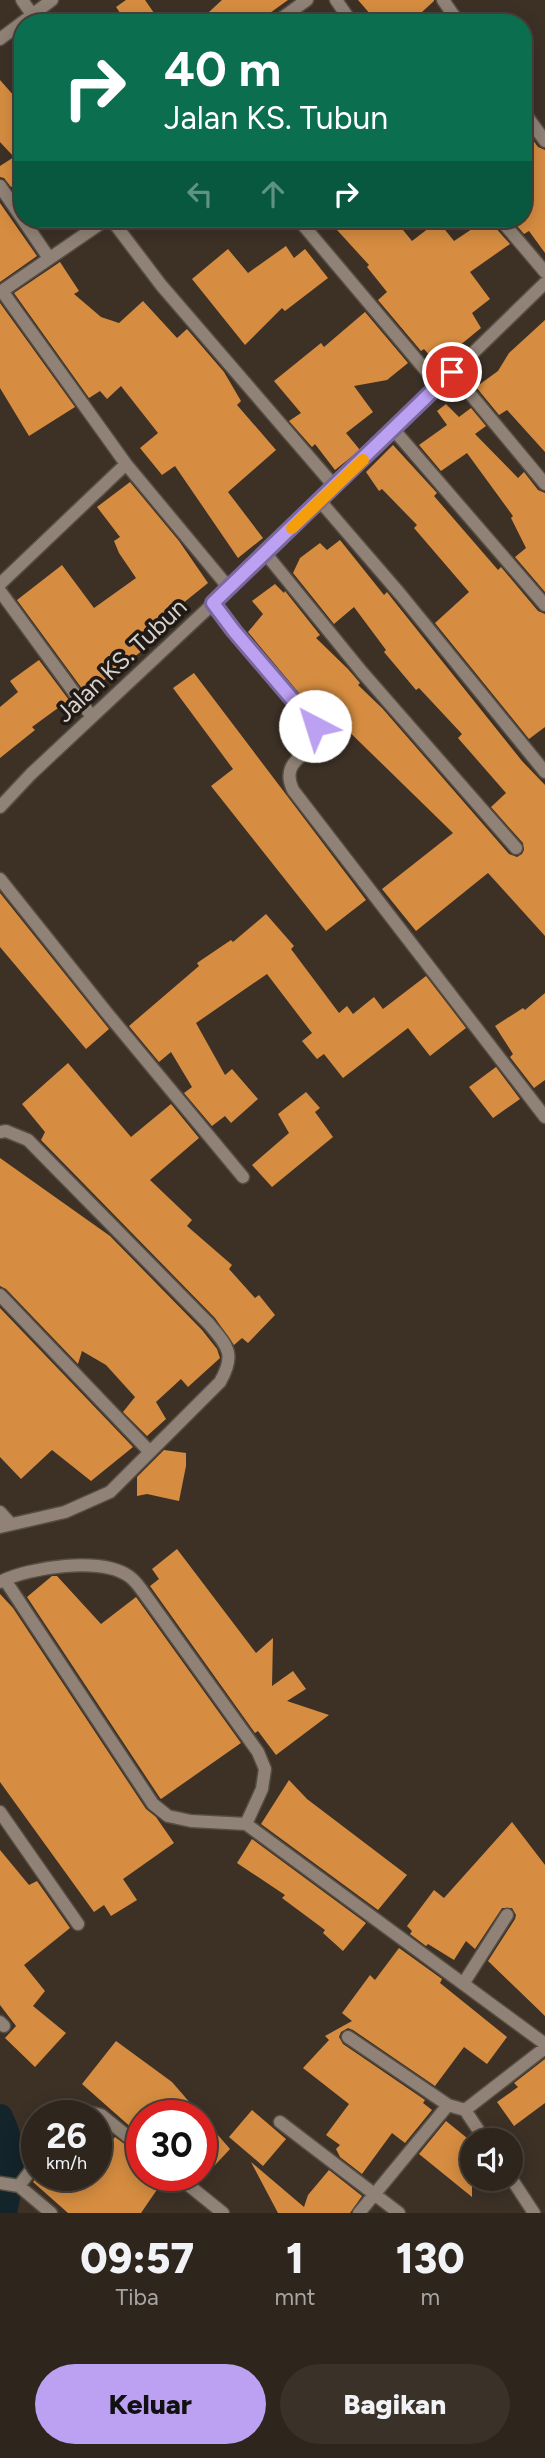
<!DOCTYPE html>
<html lang="id">
<style>
:root{--surface:#2e251c;--page:#3a3129;--text:#f1f3f6;--muted:#a7a5a3;--line:#49423b;--accent:#bca0f2}
body{margin:0;font-family:Figtree,sans-serif;background:var(--page);color:var(--text);height:100vh;display:flex;flex-direction:column;font-size:26px;white-space:nowrap}
*{box-sizing:border-box;margin:0}
p{font-size:23px;color:var(--muted)}
.icon{flex:none;width:38px;height:38px;fill:none;stroke:currentColor;stroke-width:2;stroke-linecap:round;stroke-linejoin:round}
.map{position:relative;height:2213px;overflow:hidden}
.drawer{display:flex;flex-direction:column;background:var(--surface);flex:1}
.drawer>*{flex:none}
.top-card{position:absolute;left:14px;top:14px;width:518px;height:214px;border-radius:28px;box-shadow:0 4px 18px #0003,0 0 0 2px var(--line);background:#0b6e4f;color:#fff;overflow:hidden}
.buttons{position:absolute;left:460px;top:2128px;display:grid;gap:14px}
.buttons a{display:grid;place-items:center;width:63px;height:63px;border-radius:50%;background:var(--surface);box-shadow:0 4px 18px #0003,0 0 0 2px var(--line);font-size:35px}
.speed{position:absolute;left:21px;top:2100px;display:flex;gap:14px;font-size:35px;font-weight:700;text-align:center}
.speed>*{display:grid;place-content:center;width:91px;height:91px;border-radius:50%;background:var(--surface);box-shadow:0 4px 18px #0003,0 0 0 2px var(--line);line-height:1}
.speed small{font-size:18px;font-weight:400}
.speed .limit{border:10px solid #d22;background:#fff;color:#111}
.pin{position:absolute;display:grid;place-items:center;width:60px;height:60px;color:#fff;margin:-30px;border:4px solid #fff;border-radius:50%;box-shadow:0 2px 7px #0007}
.me{position:absolute;width:77px;margin:-38px;rotate:320deg;stroke-linejoin:round;filter:drop-shadow(0 0 5px #0008)}
.turn{display:flex;align-items:center;gap:24px;height:147px;padding:0 35px;font-size:32px}
.turn .icon{width:91px;height:91px;stroke-width:2.5}
.turn b{display:block;font-size:49px;line-height:60px}
.lanes{display:flex;align-items:center;height:66px;padding:0 35px;background:#0003;justify-content:center;gap:35px;direction:ltr}
.lanes .off{opacity:.35}
.eta{display:flex;justify-content:space-evenly;align-items:center;height:119px;text-align:center}
.eta b{font-size:42px;font-weight:800;line-height:49px}
.action{display:flex;gap:14px;margin-top:auto;padding:14px 35px}
.action a{flex:1;height:80px;border-radius:42px;background:var(--accent);color:#111;font-size:28px;font-weight:800;line-height:80px;text-align:center}
.action a+a{background:var(--page);color:var(--text)}
.map>svg:first-child{display:block}
</style>
<div class="map">
<svg width="545" height="2213" viewBox="0 0 545 2213">
<rect width="100%" height="100%" fill="#3d3126"/>
<g fill="none" stroke-linecap="round" stroke-linejoin="round">
<!-- canal -->
<path stroke="#13242a" stroke-width="26" d="M 0,2117 C 16,2148 11,2180 4,2213"/>
</g>
<!-- building -->
<path fill="#d68d41" d="M 126,0 L 145,0 L 161,23 L 127,23 L 116,7 Z
M 222,0 L 288,0 L 256,23 L 197,23 Z
M 358,0 L 434,0 L 434,1 L 410,23 L 378,23 Z
M 0,80 L 23,106 L 23,180 L 11,187 L 4,178 L 0,177 L 0,166 L 14,157 L 0,142 Z
M 528,133 L 538,147 L 545,150 L 545,253 L 529,231 L 524,234 L 511,219 L 523,219 L 523,138 Z
M 0,203 L 37,256 L 0,282 Z
M 327,219 L 394,219 L 412,241 L 438,221 L 454,241 L 487,219 L 491,219 L 493,225 L 510,244 L 470,272 L 490,299 L 472,313 L 481,328 L 437,364 L 424,349 L 421,351 L 378,300 L 387,292 L 367,267 L 369,265 Z
M 286,246 L 294,258 L 305,249 L 328,278 L 285,311 L 282,308 L 245,345 L 192,279 L 228,249 L 248,273 Z
M 60,262 L 79,291 L 74,294 L 101,317 L 119,323 L 143,301 L 177,338 L 187,329 L 224,372 L 241,401 L 237,405 L 276,450 L 228,492 L 263,538 L 238,558 L 175,466 L 162,475 L 140,448 L 158,433 L 121,386 L 107,399 L 100,391 L 89,398 L 14,293 Z
M 0,303 L 75,407 L 29,436 L 0,388 Z
M 365,312 L 408,363 L 387,380 L 354,386 L 373,412 L 346,433 L 360,450 L 335,470 L 315,444 L 312,447 L 289,421 L 301,413 L 274,381 L 321,343 L 324,347 Z
M 545,320 L 545,452 L 507,410 L 499,415 L 476,387 L 498,371 L 509,353 Z
M 446,404 L 459,417 L 471,408 L 486,426 L 475,434 L 518,478 L 524,472 L 538,490 L 545,493 L 545,592 L 515,557 L 526,548 L 511,518 L 513,516 L 467,453 L 441,471 L 419,445 L 447,425 L 437,411 Z
M 393,445 L 437,493 L 434,496 L 498,570 L 501,567 L 538,611 L 545,614 L 545,727 L 529,739 L 435,623 L 469,592 L 414,528 L 417,525 L 382,489 L 379,491 L 366,472 Z
M 130,482 L 179,541 L 208,583 L 141,637 L 147,647 L 86,694 L 17,600 L 62,565 L 94,608 L 136,578 L 119,553 L 114,541 L 120,537 L 97,507 Z
M 340,540 L 384,595 L 387,592 L 394,601 L 522,761 L 545,785 L 545,936 L 488,873 L 416,931 L 382,889 L 453,833 L 331,714 L 324,721 L 319,717 L 248,632 L 263,614 L 252,601 L 275,584 L 284,593 L 285,591 L 320,635 L 316,638 L 348,669 L 360,683 L 358,685 L 382,708 L 509,854 L 517,857 L 522,854 L 524,850 L 523,843 L 491,807 L 506,793 L 458,738 L 462,734 L 419,688 L 416,690 L 384,652 L 386,650 L 354,607 L 334,624 L 293,573 L 300,558 L 320,543 L 327,550 Z
M 39,660 L 69,700 L 32,727 L 35,730 L 0,758 L 0,707 L 18,692 L 10,681 Z
M 194,673 L 366,900 L 326,931 L 211,786 L 233,769 L 173,688 Z
M 0,893 L 109,1029 L 86,1049 L 0,947 Z
M 266,914 L 294,946 L 291,949 L 339,1013 L 347,1006 L 353,1014 L 374,997 L 383,1009 L 426,976 L 466,1028 L 430,1056 L 408,1028 L 343,1078 L 324,1054 L 317,1059 L 302,1041 L 312,1033 L 267,974 L 196,1023 L 225,1075 L 232,1069 L 258,1099 L 231,1123 L 225,1116 L 212,1126 L 184,1093 L 192,1087 L 171,1052 L 159,1062 L 129,1026 L 199,966 L 197,963 L 231,940 L 233,942 Z
M 545,993 L 545,1080 L 534,1088 L 510,1057 L 513,1054 L 495,1026 L 523,1008 L 525,1010 Z
M 68,1063 L 131,1137 L 171,1104 L 199,1138 L 150,1180 L 192,1220 L 187,1226 L 232,1265 L 229,1269 L 255,1298 L 259,1295 L 275,1315 L 248,1343 L 242,1338 L 234,1345 L 215,1318 L 41,1140 L 45,1132 L 22,1104 Z
M 496,1067 L 520,1099 L 493,1118 L 469,1087 Z
M 306,1092 L 320,1108 L 315,1112 L 333,1137 L 272,1187 L 252,1165 L 289,1133 L 278,1114 Z
M 0,1158 L 110,1236 L 202,1330 L 217,1349 L 220,1358 L 188,1387 L 181,1379 L 156,1402 L 166,1419 L 147,1436 L 123,1412 L 135,1397 L 106,1365 L 82,1351 L 78,1364 L 6,1289 L 0,1286 Z
M 0,1308 L 133,1447 L 91,1481 L 52,1450 L 21,1479 L 0,1457 Z
M 164,1450 L 186,1453 L 186,1466 L 179,1501 L 147,1494 L 137,1496 L 137,1477 Z
M 177,1549 L 256,1653 L 273,1638 L 272,1686 L 293,1671 L 306,1689 L 287,1701 L 329,1715 L 276,1755 L 258,1731 L 255,1733 L 150,1586 L 159,1579 L 152,1569 Z
M 52,1576 L 57,1576 L 101,1624 L 136,1597 L 241,1743 L 161,1799 L 160,1798 L 27,1597 Z
M 0,1594 L 13,1608 L 146,1809 L 156,1817 L 174,1843 L 123,1879 L 137,1900 L 111,1916 L 104,1905 L 94,1912 L 0,1782 Z
M 289,1780 L 307,1799 L 407,1875 L 378,1910 L 261,1824 Z
M 512,1822 L 545,1865 L 545,2016 L 488,1961 L 515,1919 L 516,1915 L 512,1908 L 502,1908 L 475,1949 L 466,1941 L 454,1960 L 428,1944 L 426,1946 L 410,1934 L 412,1931 L 407,1926 L 434,1890 L 444,1898 Z
M 252,1839 L 366,1923 L 343,1951 L 323,1933 L 325,1930 L 282,1898 L 285,1895 L 237,1863 Z
M 0,1850 L 29,1885 L 37,1881 L 70,1928 L 24,1965 L 45,1991 L 33,2006 L 66,2033 L 35,2067 L 5,2038 L 16,2026 L 0,2005 Z
M 399,1948 L 442,1979 L 440,1983 L 507,2037 L 487,2064 L 464,2047 L 435,2086 L 353,2030 L 348,2028 L 341,2032 L 339,2037 L 343,2044 L 425,2100 L 423,2103 L 432,2110 L 405,2143 L 392,2133 L 362,2174 L 340,2157 L 336,2149 L 340,2145 L 326,2135 L 349,2104 L 303,2068 L 329,2040 L 325,2036 L 352,2021 L 342,2013 L 370,1975 L 375,1980 Z
M 116,2041 L 172,2082 L 230,2149 L 201,2180 L 201,2116 L 142,2116 L 142,2137 L 82,2084 Z
M 545,2059 L 545,2103 L 514,2126 L 497,2102 L 518,2087 L 514,2083 Z
M 252,2110 L 286,2139 L 263,2166 L 229,2137 Z
M 446,2121 L 472,2142 L 472,2197 L 419,2154 Z
M 115,2137 L 142,2157 L 142,2175 L 167,2175 L 141,2213 L 68,2213 L 33,2182 L 38,2175 L 96,2175 L 96,2158 Z
M 251,2162 L 304,2207 L 308,2195 L 329,2170 L 362,2196 L 350,2213 L 278,2213 Z"/>
<g fill="none" stroke-linecap="round" stroke-linejoin="round">
<!-- minor casing -->
<g stroke="#564d44" stroke-width="15">
<path id="minor" d="M 22,0 L 38,23
M 336,0 L 352,23
M 443,0 L 459,23
M 275,23 L 307,0
M 0,39 L 52,0
M 523,111 L 545,141
M 0,186 L 49,258
M 107,219 L 2,291 L 126,464 L 229,588
M 111,219 L 161,285 L 335,487
M 298,219 L 438,385
M 500,219 L 545,272
M 452,372 L 545,484
M 394,430 L 545,605
M 320,501 L 401,595 L 545,772
M 266,554 L 362,672 L 516,848
M 0,584 L 126,464
M 0,591 L 92,717
M 213,603 L 234,631 L 315,726 C 325,755 276,754 293,790 L 545,1117
M 0,807 L 31,774 L 266,554 L 545,283
M 0,879 L 107,1013 L 243,1177
M 0,1132 L 6,1131 L 28,1140 L 209,1324 C 228,1347 236,1354 220,1382 L 110,1492 L 65,1512 L 0,1527
M 0,1295 L 150,1452
M 0,1512 L 11,1524
M 5,1580 L 153,1804 L 168,1816 L 191,1821 L 246,1824 L 545,2044
M 0,1582 C 29,1567 102,1556 130,1577 C 134,1580 138,1585 141,1589 L 258,1752 L 265,1769 L 262,1789 L 246,1824
M 0,1812 L 78,1924
M 463,1984 L 507,1915
M 0,2022 L 4,2026
M 348,2037 L 448,2105
M 465,2110 L 485,2140
M 72,2116 L 85,2111 L 101,2115 L 142,2148
M 280,2122 L 399,2213
M 176,2175 L 223,2213
M 511,2178 L 534,2213
M 0,2183 L 19,2186 L 51,2213
M 19,2186 L 37,2162
M 359,2213 L 448,2105 L 465,2110 L 545,2048"/>
</g>
<!-- minor -->
<use href="#minor" stroke="#908276" stroke-width="12"/>
</g>
<g fill="none" stroke-linecap="round" stroke-linejoin="round">
<!-- route casing -->
<g stroke="#7a689d" stroke-width="18">
<path id="route" d="M 315,726 L 234,631 L 213,603 L 452,372"/>
</g>
<!-- route -->
<use href="#route" stroke="#bca0f2" stroke-width="12"/>
<!-- slow -->
<path stroke="#f59e0b" stroke-width="12" d="M 292,528 L 363,460"/>
</g>
<g text-anchor="middle" dominant-baseline="central" stroke-width="7" stroke-linejoin="round" paint-order="stroke">
<!-- street labels -->
<g font-size="24" fill="#d9d2cb" stroke="#1f1a15">
<text transform="translate(121 660) rotate(-43)">Jalan KS. Tubun</text>
</g>
</g>
</svg>
<div class="buttons">
<a><svg class="icon" aria-label="sound" viewBox="0 0 24 24"><path d="M4 9h4l5-4v14l-5-4H4zM17 9q2 3 0 6"/></svg></a>
</div>
<div class="speed"><div>26<small>km/h</small></div><div class="limit">30</div></div>
<div class="pin" style="left:452px;top:372px;background:#d93025"><svg class="icon" aria-label="arrive" viewBox="0 0 24 24"><path d="M6 21V4h12l-3 4 3 4H6"/></svg></div>
<svg class="me" style="left:315px;top:726px" viewBox="-20 -20 40 40"><circle r="19" fill="#fff"/><path d="M0-13L10 11 0 6-10 11z" fill="#bca0f2"/></svg>
<div class="top-card">
<div class="turn"><svg class="icon" aria-label="right" viewBox="0 0 24 24"><path d="M7 20v-9h11M14 6l5 5-5 5"/></svg><div><b>40 m</b>Jalan KS. Tubun</div></div>
<div class="lanes"><svg class="icon off" aria-label="left" viewBox="0 0 24 24"><path d="M17 20v-9H6M10 6l-5 5 5 5"/></svg><svg class="icon off" aria-label="ahead" viewBox="0 0 24 24"><path d="M12 20V5M6 11l6-6 6 6"/></svg><svg class="icon" aria-label="right" viewBox="0 0 24 24"><path d="M7 20v-9h11M14 6l5 5-5 5"/></svg></div>
</div>
</div>
<section class="drawer">
<div class="eta">
<div><b>09:57</b><p>Tiba</p></div>
<div><b>1</b><p>mnt</p></div>
<div><b>130</b><p>m</p></div>
</div>
<div class="action"><a>Keluar</a><a>Bagikan</a></div>
</section>
